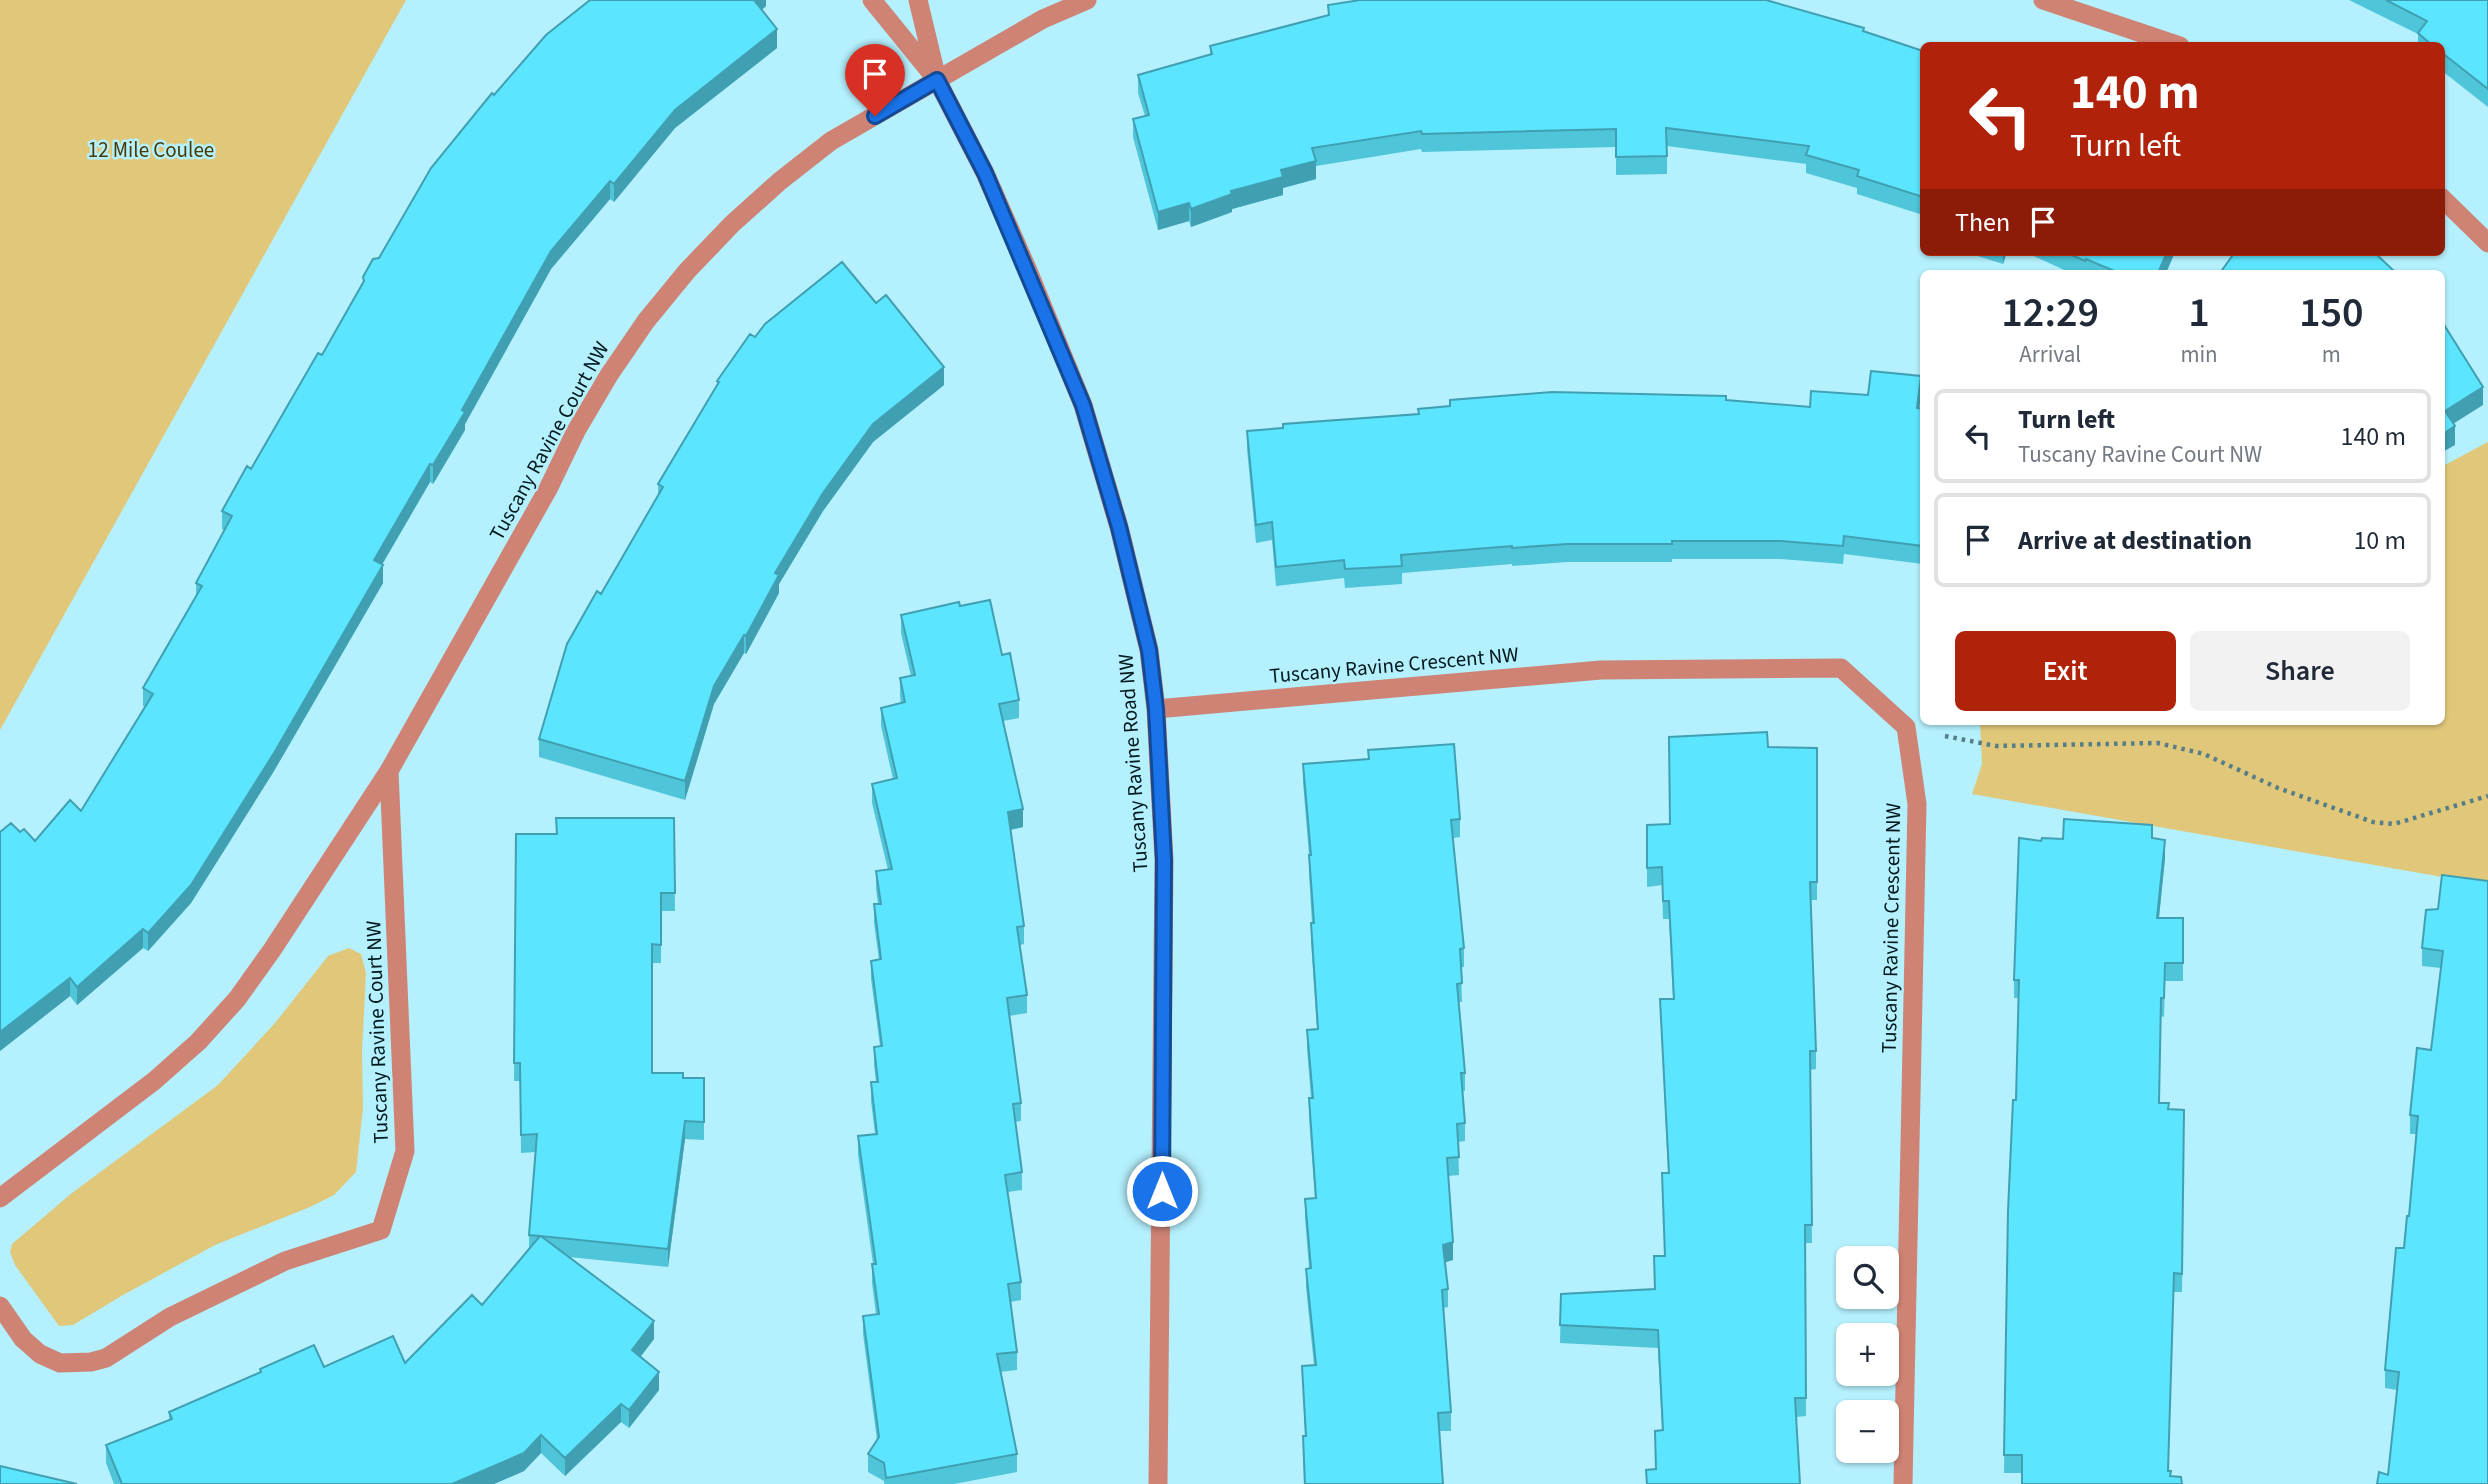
<!DOCTYPE html>
<meta charset="utf-8">
<style>
:root{--surface:#fff;--page:#f2f2f3;--text:#1f2937;--muted:#747a83;--line:#e0e1e3;--accent:#b02209}
body{margin:0;font-family:"Source Sans 3",sans-serif;background:var(--page);color:var(--text);height:100vh;display:flex;flex-direction:column;font-size:26px;white-space:nowrap}
*{box-sizing:border-box;margin:0}
p{font-size:23px;color:var(--muted)}
.icon{flex:none;width:38px;height:38px;fill:none;stroke:currentColor;stroke-width:2;stroke-linecap:round;stroke-linejoin:round}
.map{position:relative;flex:1;overflow:hidden}
.drawer{position:absolute;left:1920px;top:270px;width:525px;height:455px;display:flex;flex-direction:column;background:var(--surface);border-radius:10px;box-shadow:0 2px 5px #0004}
.drawer>*{flex:none}
.banner{position:absolute;left:1920px;top:42px;width:525px;height:214px;border-radius:10px;box-shadow:0 2px 5px #0004;background:#b02209;color:#fff;overflow:hidden}
.buttons{position:absolute;left:1836px;top:1246px;display:grid;gap:14px}
.buttons a{display:grid;place-items:center;width:63px;height:63px;border-radius:10px;background:var(--surface);box-shadow:0 2px 5px #0004;font-size:35px}
.pin{position:absolute;display:grid;place-items:center;width:60px;height:60px;color:#fff;margin:-72px -30px;border-radius:50% 50% 50% 0;rotate:-45deg;box-shadow:0 0 7px #0007}
.pin .icon{rotate:45deg}
.me{position:absolute;width:77px;margin:-38px;rotate:0deg;stroke-linejoin:round;filter:drop-shadow(0 0 5px #0008)}
.turn{display:flex;align-items:center;gap:24px;height:147px;padding:0 35px;font-size:32px}
.turn .icon{width:91px;height:91px;stroke-width:2.5}
.turn b{display:block;font-size:49px;line-height:60px}
.then{display:flex;align-items:center;height:66px;padding:0 35px;background:#0003;gap:14px;font-size:26px}
.eta{display:flex;justify-content:space-evenly;align-items:center;height:119px;text-align:center}
.eta b{font-size:42px;font-weight:600;line-height:49px}
.button{display:flex;gap:14px;margin-top:auto;padding:14px 35px}
.button a{flex:1;height:80px;border-radius:10px;background:var(--accent);color:#fff;font-size:28px;font-weight:600;line-height:80px;text-align:center}
.button a+a{background:var(--page);color:var(--text)}
ul{padding:0;list-style:none}
li{display:flex;align-items:center;gap:21px;height:94px;margin:0 14px 10px;padding:0 21px;border:4px solid var(--line);border-radius:10px}
li div{flex:1}
li b{display:block;font-size:26px}
li em{font-style:normal}
.map>svg:first-child{display:block}
</style>
<div class="map">
<svg width="2488" height="1484" viewBox="0 0 2488 1484">
<rect width="100%" height="100%" fill="#b4f0fd"/>
<!-- green -->
<path fill="#e0c77a" d="M 0,0 L 406,0 L 0,730 Z
M 2488,442 L 2488,885 L 1972,794 L 1982,764 L 1980,721 L 2441,721 L 2441,467 Z
M 349,948 L 361,954 L 366,973 L 362,1052 L 363,1108 L 356,1172 L 334,1195 L 310,1207 L 215,1245 L 123,1295 L 73,1325 L 59,1326 L 15,1265 L 10,1252 L 12,1244 L 72,1193 L 218,1085 L 275,1023 L 328,956 Z"/>
<g fill="none" stroke-linecap="round" stroke-linejoin="round">
<!-- path -->
<path stroke="#567e86" stroke-width="4.5" stroke-dasharray="3.5 5" stroke-linecap="butt" d="M 1945,736 L 1996,746 L 2158,743 L 2204,754 L 2278,788 L 2373,822 L 2394,824 L 2488,796"/>
<!-- minor -->
<path stroke="#ce8374" stroke-width="19" d="M 872,0 L 937,80 L 985,173 L 1029,273 L 1083,405 L 1119,527 L 1149,650 L 1156,709 L 1164,860 L 1158,1484
M 918,0 L 936,75
M 2043,0 L 2180,46
M 2441,197 L 2488,243
M 1156,709 L 1601,670 L 1841,668 L 1906,727 L 1917,804 L 1903,1484
M 389,771 L 548,489 L 576,431 L 609,375 L 646,321 L 687,271 L 732,224 L 780,181 L 831,141 L 1043,19 L 1087,0
M 0,1198 L 154,1081 L 198,1042 L 237,999 L 272,950 L 389,771 L 405,1151 L 381,1230 L 285,1261 L 170,1317 L 106,1358 L 91,1362 L 60,1363 L 40,1354 L 23,1339 L 0,1306"/>
</g>
<!-- wall -->
<path fill="#4fc5da" d="M 766,0 L 766,6 L 762,10 L 777,48 L 675,128 L 614,202 L 610,199 L 551,269 L 465,424 L 465,430 L 433,484 L 430,482 L 382,565 L 383,583 L 274,771 L 191,903 L 148,951 L 143,948 L 77,1005 L 70,996 L 0,1051 L 0,832 L 20,832 L 35,841 L 81,811 L 145,707 L 143,706 L 143,688 L 196,597 L 196,583 L 224,530 L 222,529 L 222,511 L 251,469 L 322,355 L 363,283 L 363,277 L 379,258 L 494,95 Z
M 2349,0 L 2488,0 L 2488,107 L 2441,70 L 2441,46 L 2418,46 L 2418,34 Z
M 1328,5 L 1864,31 L 1923,51 L 1923,215 L 1857,194 L 1857,188 L 1806,173 L 1806,164 L 1667,146 L 1667,174 L 1616,175 L 1616,147 L 1422,152 L 1421,149 L 1316,166 L 1316,179 L 1283,188 L 1283,195 L 1232,209 L 1232,212 L 1191,227 L 1189,221 L 1158,230 L 1133,137 L 1133,119 L 1145,116 L 1138,93 L 1138,75 L 1210,55 L 1210,46 L 1328,15 Z
M 1965,252 L 2007,252 L 2003,264 Z
M 2025,252 L 2175,252 L 2166,273 L 2071,273 Z
M 755,337 L 944,385 L 873,442 L 823,511 L 779,584 L 779,593 L 746,654 L 744,653 L 714,704 L 685,800 L 539,757 L 539,739 L 601,594 L 658,496 L 658,484 L 717,385 L 717,381 Z
M 1868,395 L 1921,395 L 1919,408 L 1923,408 L 1923,564 L 1844,554 L 1843,564 L 1781,559 L 1672,559 L 1672,562 L 1567,562 L 1512,566 L 1512,564 L 1402,573 L 1402,584 L 1345,588 L 1344,578 L 1276,586 L 1272,540 L 1256,543 L 1247,449 L 1247,431 L 1418,414 L 1450,406 L 1450,400 L 1726,400 L 1810,407 Z
M 960,606 L 1002,655 L 1019,700 L 1019,718 L 1003,721 L 1023,827 L 1011,830 L 1024,926 L 1024,944 L 1020,945 L 1027,995 L 1027,1013 L 1009,1016 L 1021,1103 L 1021,1121 L 1015,1122 L 1022,1172 L 1022,1190 L 1008,1192 L 1021,1282 L 1021,1300 L 1011,1302 L 1017,1352 L 1017,1370 L 1000,1372 L 1017,1454 L 1017,1472 L 954,1484 L 884,1484 L 884,1481 L 868,1472 L 868,1454 L 877,1440 L 863,1334 L 863,1316 L 876,1314 L 872,1283 L 872,1264 L 873,1264 L 858,1155 L 858,1136 L 875,1134 L 871,1101 L 871,1082 L 876,1082 L 874,1065 L 874,1047 L 880,1046 L 871,979 L 871,961 L 879,960 L 874,923 L 874,904 L 878,904 L 876,889 L 876,871 L 888,870 L 872,803 L 872,784 L 893,779 L 881,726 L 881,708 L 901,703 L 900,696 L 900,678 L 911,676 L 901,633 L 901,615 Z
M 1768,747 L 1817,748 L 1817,900 L 1810,900 L 1816,1051 L 1816,1069 L 1810,1070 L 1812,1243 L 1805,1243 L 1806,1416 L 1796,1417 L 1800,1484 L 1646,1484 L 1646,1470 L 1656,1469 L 1662,1430 L 1658,1348 L 1560,1343 L 1561,1294 L 1655,1289 L 1654,1256 L 1664,1256 L 1668,1173 L 1660,999 L 1673,999 L 1669,919 L 1663,919 L 1662,885 L 1647,887 L 1647,825 L 1669,824 Z
M 1368,750 L 1460,819 L 1460,837 L 1453,838 L 1464,948 L 1464,967 L 1461,967 L 1462,1002 L 1458,1002 L 1465,1073 L 1465,1091 L 1462,1091 L 1465,1123 L 1465,1141 L 1458,1142 L 1459,1175 L 1448,1176 L 1453,1260 L 1445,1262 L 1448,1289 L 1448,1307 L 1443,1308 L 1451,1412 L 1451,1431 L 1439,1431 L 1443,1484 L 1304,1484 L 1303,1436 L 1305,1436 L 1302,1366 L 1314,1365 L 1306,1287 L 1306,1269 L 1309,1268 L 1305,1217 L 1305,1199 L 1315,1198 L 1309,1117 L 1309,1098 L 1311,1098 L 1307,1048 L 1307,1030 L 1317,1029 L 1311,941 L 1311,923 L 1312,923 L 1309,873 L 1309,855 L 1303,782 L 1303,764 L 1368,759 Z
M 556,818 L 674,818 L 675,911 L 661,911 L 661,963 L 652,963 L 652,1073 L 683,1078 L 704,1122 L 704,1140 L 685,1139 L 668,1267 L 569,1257 L 654,1339 L 640,1357 L 659,1390 L 629,1428 L 621,1422 L 565,1476 L 541,1453 L 524,1471 L 494,1484 L 114,1484 L 106,1463 L 106,1445 L 169,1421 L 169,1412 L 260,1372 L 260,1369 L 405,1363 L 482,1305 L 529,1249 L 529,1235 L 535,1152 L 521,1153 L 520,1081 L 514,1081 L 516,834 L 556,834 Z
M 2152,838 L 2165,858 L 2159,918 L 2183,918 L 2183,981 L 2165,981 L 2164,1017 L 2161,1016 L 2159,1103 L 2169,1109 L 2184,1110 L 2182,1292 L 2174,1292 L 2022,1473 L 2004,1473 L 2008,1211 L 2016,1100 L 2019,998 L 2014,998 L 2014,980 L 2063,839 Z
M 2488,881 L 2388,1475 L 2397,1390 L 2385,1388 L 2385,1370 L 2409,1216 L 2417,1134 L 2410,1134 L 2410,1115 L 2431,1050 L 2441,968 L 2422,966 L 2422,948 L 2438,909 Z"/>
<!-- shaded-wall -->
<path fill="#40a0b2" d="M 753,0 L 766,0 L 766,6 L 753,17 Z
M 777,29 L 777,48 L 675,128 L 614,202 L 614,184 L 675,110 Z
M 1316,161 L 1316,179 L 1283,188 L 1283,195 L 1232,209 L 1232,212 L 1191,227 L 1191,209 L 1231,191 L 1281,170 Z
M 610,181 L 610,199 L 551,269 L 465,424 L 465,430 L 433,484 L 433,465 L 462,410 L 551,251 Z
M 1189,203 L 1189,221 L 1158,230 L 1158,212 Z
M 2003,252 L 2007,252 L 2003,264 Z
M 2167,252 L 2175,252 L 2166,273 L 2158,273 Z
M 944,367 L 944,385 L 873,442 L 823,511 L 779,584 L 779,593 L 746,654 L 746,636 L 775,573 L 823,493 L 873,424 Z
M 1921,376 L 1921,395 L 1917,426 L 1917,408 Z
M 2483,387 L 2483,405 L 2445,429 L 2445,411 Z
M 2455,426 L 2455,445 L 2441,453 L 2441,435 Z
M 430,464 L 430,482 L 374,578 L 374,560 Z
M 383,565 L 383,583 L 274,771 L 191,903 L 148,951 L 148,933 Z
M 744,635 L 744,653 L 714,704 L 685,800 L 685,781 L 714,686 Z
M 1023,809 L 1023,827 L 1008,830 L 1008,812 Z
M 2165,840 L 2165,858 L 2157,936 L 2157,918 Z
M 143,929 L 143,948 L 77,1005 L 77,987 Z
M 70,978 L 70,996 L 0,1051 L 0,1032 Z
M 685,1121 L 685,1139 L 668,1267 L 668,1249 Z
M 1453,1242 L 1453,1260 L 1443,1263 L 1443,1245 Z
M 654,1321 L 654,1339 L 632,1368 L 632,1350 Z
M 659,1372 L 659,1390 L 629,1428 L 629,1410 Z
M 621,1404 L 621,1422 L 565,1476 L 565,1458 Z
M 541,1435 L 541,1453 L 524,1471 L 494,1484 L 452,1484 Z"/>
<!-- building -->
<path fill="#5ce5fe" stroke="#40a0b2" stroke-width="2" d="M 590,0 L 754,0 L 777,29 L 675,110 L 614,184 L 610,181 L 551,251 L 462,410 L 465,412 L 433,465 L 430,464 L 374,560 L 383,565 L 274,753 L 191,885 L 148,933 L 143,929 L 77,987 L 70,978 L 0,1032 L 0,832 L 11,823 L 20,832 L 24,829 L 35,841 L 70,800 L 81,811 L 153,694 L 143,688 L 202,586 L 196,583 L 232,516 L 222,511 L 247,466 L 251,469 L 318,353 L 322,355 L 364,281 L 363,277 L 373,259 L 379,258 L 431,168 L 492,93 L 494,95 L 546,35 Z
M 1360,0 L 1766,0 L 1864,28 L 1863,31 L 1923,51 L 1923,197 L 1857,176 L 1859,170 L 1806,155 L 1809,146 L 1666,128 L 1667,156 L 1616,157 L 1616,129 L 1422,134 L 1421,131 L 1312,148 L 1316,161 L 1281,170 L 1283,177 L 1231,191 L 1232,194 L 1191,209 L 1189,203 L 1158,212 L 1133,119 L 1149,115 L 1138,75 L 1212,54 L 1210,46 L 1329,15 L 1328,5 Z
M 2386,0 L 2488,0 L 2488,89 L 2441,52 L 2441,46 L 2433,46 L 2418,33 L 2427,21 Z
M 2065,252 L 2167,252 L 2158,273 L 2142,273 L 2136,271 L 2130,273 L 2119,273 L 2086,259 L 2085,261 Z
M 2235,252 L 2374,252 L 2396,273 L 2220,273 Z
M 842,262 L 876,303 L 886,295 L 944,367 L 873,424 L 823,493 L 775,573 L 779,575 L 746,636 L 744,635 L 714,686 L 685,781 L 539,739 L 567,644 L 597,591 L 601,594 L 663,487 L 658,484 L 719,382 L 717,381 L 750,334 L 755,337 L 765,324 Z
M 2441,320 L 2483,387 L 2445,411 L 2455,426 L 2441,435 Z
M 1871,371 L 1921,376 L 1917,408 L 1923,409 L 1923,546 L 1844,536 L 1843,546 L 1781,541 L 1672,541 L 1672,544 L 1567,544 L 1512,548 L 1512,546 L 1401,555 L 1402,566 L 1345,569 L 1344,560 L 1276,567 L 1272,522 L 1256,525 L 1247,431 L 1283,428 L 1283,424 L 1419,414 L 1418,409 L 1450,406 L 1450,400 L 1552,392 L 1726,396 L 1726,400 L 1810,407 L 1811,391 L 1868,395 Z
M 990,600 L 1002,655 L 1010,653 L 1019,700 L 999,704 L 1023,809 L 1008,812 L 1024,926 L 1017,927 L 1027,995 L 1007,998 L 1021,1103 L 1013,1104 L 1022,1172 L 1005,1175 L 1021,1282 L 1008,1284 L 1017,1352 L 997,1354 L 1017,1454 L 886,1478 L 884,1463 L 868,1454 L 879,1437 L 863,1316 L 879,1314 L 872,1264 L 876,1264 L 858,1136 L 877,1134 L 871,1082 L 878,1082 L 874,1047 L 882,1046 L 871,961 L 881,959 L 874,904 L 881,904 L 876,871 L 892,869 L 872,784 L 897,778 L 881,708 L 905,702 L 900,678 L 915,675 L 901,615 L 959,602 L 960,606 Z
M 1767,732 L 1768,747 L 1817,748 L 1817,882 L 1810,882 L 1816,1051 L 1810,1051 L 1812,1225 L 1805,1225 L 1806,1398 L 1795,1398 L 1800,1484 L 1647,1484 L 1646,1470 L 1656,1469 L 1655,1431 L 1663,1430 L 1658,1330 L 1560,1325 L 1561,1294 L 1655,1289 L 1654,1256 L 1665,1256 L 1662,1173 L 1669,1173 L 1660,999 L 1674,999 L 1669,901 L 1663,901 L 1662,867 L 1647,868 L 1647,825 L 1670,824 L 1669,737 Z
M 1454,744 L 1460,819 L 1451,820 L 1464,948 L 1460,949 L 1462,983 L 1457,984 L 1465,1073 L 1461,1073 L 1465,1123 L 1457,1124 L 1459,1157 L 1447,1158 L 1453,1242 L 1443,1245 L 1448,1289 L 1442,1290 L 1451,1412 L 1438,1413 L 1443,1484 L 1305,1484 L 1303,1436 L 1306,1436 L 1302,1366 L 1316,1365 L 1306,1269 L 1311,1268 L 1305,1199 L 1316,1198 L 1309,1098 L 1313,1098 L 1307,1030 L 1318,1029 L 1311,923 L 1314,923 L 1309,855 L 1311,855 L 1303,764 L 1369,759 L 1368,750 Z
M 556,818 L 674,818 L 675,893 L 661,893 L 661,945 L 652,944 L 652,1073 L 683,1073 L 683,1078 L 704,1078 L 704,1122 L 685,1121 L 668,1249 L 541,1236 L 654,1321 L 632,1350 L 659,1372 L 629,1410 L 621,1404 L 565,1458 L 541,1435 L 524,1453 L 452,1484 L 122,1484 L 106,1445 L 172,1419 L 169,1412 L 261,1372 L 260,1369 L 314,1345 L 324,1367 L 393,1336 L 405,1363 L 472,1295 L 482,1305 L 540,1236 L 529,1235 L 537,1134 L 521,1135 L 520,1063 L 514,1063 L 516,834 L 557,834 Z
M 2064,819 L 2152,825 L 2152,838 L 2165,840 L 2157,918 L 2183,918 L 2183,963 L 2165,963 L 2164,998 L 2161,998 L 2159,1103 L 2169,1103 L 2168,1109 L 2184,1110 L 2182,1274 L 2174,1273 L 2168,1471 L 2171,1471 L 2170,1476 L 2181,1477 L 2182,1484 L 2022,1484 L 2022,1455 L 2004,1455 L 2008,1211 L 2013,1100 L 2016,1100 L 2019,980 L 2014,980 L 2019,838 L 2041,841 L 2042,838 L 2063,839 Z
M 2442,875 L 2488,881 L 2488,1484 L 2377,1484 L 2379,1472 L 2388,1475 L 2399,1372 L 2385,1370 L 2396,1248 L 2404,1248 L 2407,1216 L 2409,1216 L 2418,1116 L 2410,1115 L 2417,1048 L 2431,1050 L 2443,951 L 2422,948 L 2426,910 L 2438,909 Z
M 0,1466 L 77,1484 L 0,1484 Z"/>
<g fill="none" stroke-linecap="round" stroke-linejoin="round">
<!-- route casing -->
<g stroke="#114b97" stroke-width="18">
<path id="route" d="M 875,116 L 937,80 L 985,173 L 1083,405 L 1119,527 L 1149,650 L 1156,709 L 1164,860 L 1162,1191"/>
</g>
<!-- route -->
<use href="#route" stroke="#1a73e8" stroke-width="12"/>
</g>
<g text-anchor="middle" dominant-baseline="central" stroke-width="5" stroke-linejoin="round" paint-order="stroke">
<!-- park labels -->
<g font-size="21" fill="#493900" stroke="#b4f0fd">
<text x="151" y="150">12 Mile Coulee</text>
</g>
<!-- street labels -->
<g font-size="21" fill="#01181c" stroke="#b4f0fd">
<text transform="translate(549 441) rotate(-61)">Tuscany Ravine Court NW</text>
<text transform="translate(1394 665) rotate(-5)">Tuscany Ravine Crescent NW</text>
<text transform="translate(1133 763) rotate(-94)">Tuscany Ravine Road NW</text>
<text transform="translate(1891 928) rotate(-89)">Tuscany Ravine Crescent NW</text>
<text transform="translate(377 1032) rotate(-92)">Tuscany Ravine Court NW</text>
</g>
</g>
</svg>
<div class="buttons">
<a><svg class="icon" aria-label="search" viewBox="0 0 24 24"><circle cx="10" cy="10" r="6"/><path d="M15 15l6 6"/></svg></a>
<a>+</a>
<a>−</a>
</div>
<div class="pin" style="left:875px;top:116px;background:#d93025"><svg class="icon" aria-label="arrive" viewBox="0 0 24 24"><path d="M6 21V4h12l-3 4 3 4H6"/></svg></div>
<svg class="me" style="left:1162px;top:1191px" viewBox="-20 -20 40 40"><circle r="17" fill="#1a73e8" stroke="#fff" stroke-width="3"/><path d="M0-11L8 9 0 5-8 9z" fill="#fff"/></svg>
<div class="banner">
<div class="turn"><svg class="icon" aria-label="left" viewBox="0 0 24 24"><path d="M17 20v-9H6M10 6l-5 5 5 5"/></svg><div><b>140 m</b>Turn left</div></div>
<div class="then">Then<svg class="icon" aria-label="arrive" viewBox="0 0 24 24"><path d="M6 21V4h12l-3 4 3 4H6"/></svg></div>
</div>
<section class="drawer">
<div class="eta">
<div><b>12:29</b><p>Arrival</p></div>
<div><b>1</b><p>min</p></div>
<div><b>150</b><p>m</p></div>
</div>
<ul>
<li><svg class="icon" aria-label="left" viewBox="0 0 24 24"><path d="M17 20v-9H6M10 6l-5 5 5 5"/></svg><div><b>Turn left</b><p>Tuscany Ravine Court NW</p></div><em>140 m</em></li>
<li><svg class="icon" aria-label="arrive" viewBox="0 0 24 24"><path d="M6 21V4h12l-3 4 3 4H6"/></svg><div><b>Arrive at destination</b></div><em>10 m</em></li>
</ul>
<div class="button"><a>Exit</a><a>Share</a></div>
</section>
</div>
